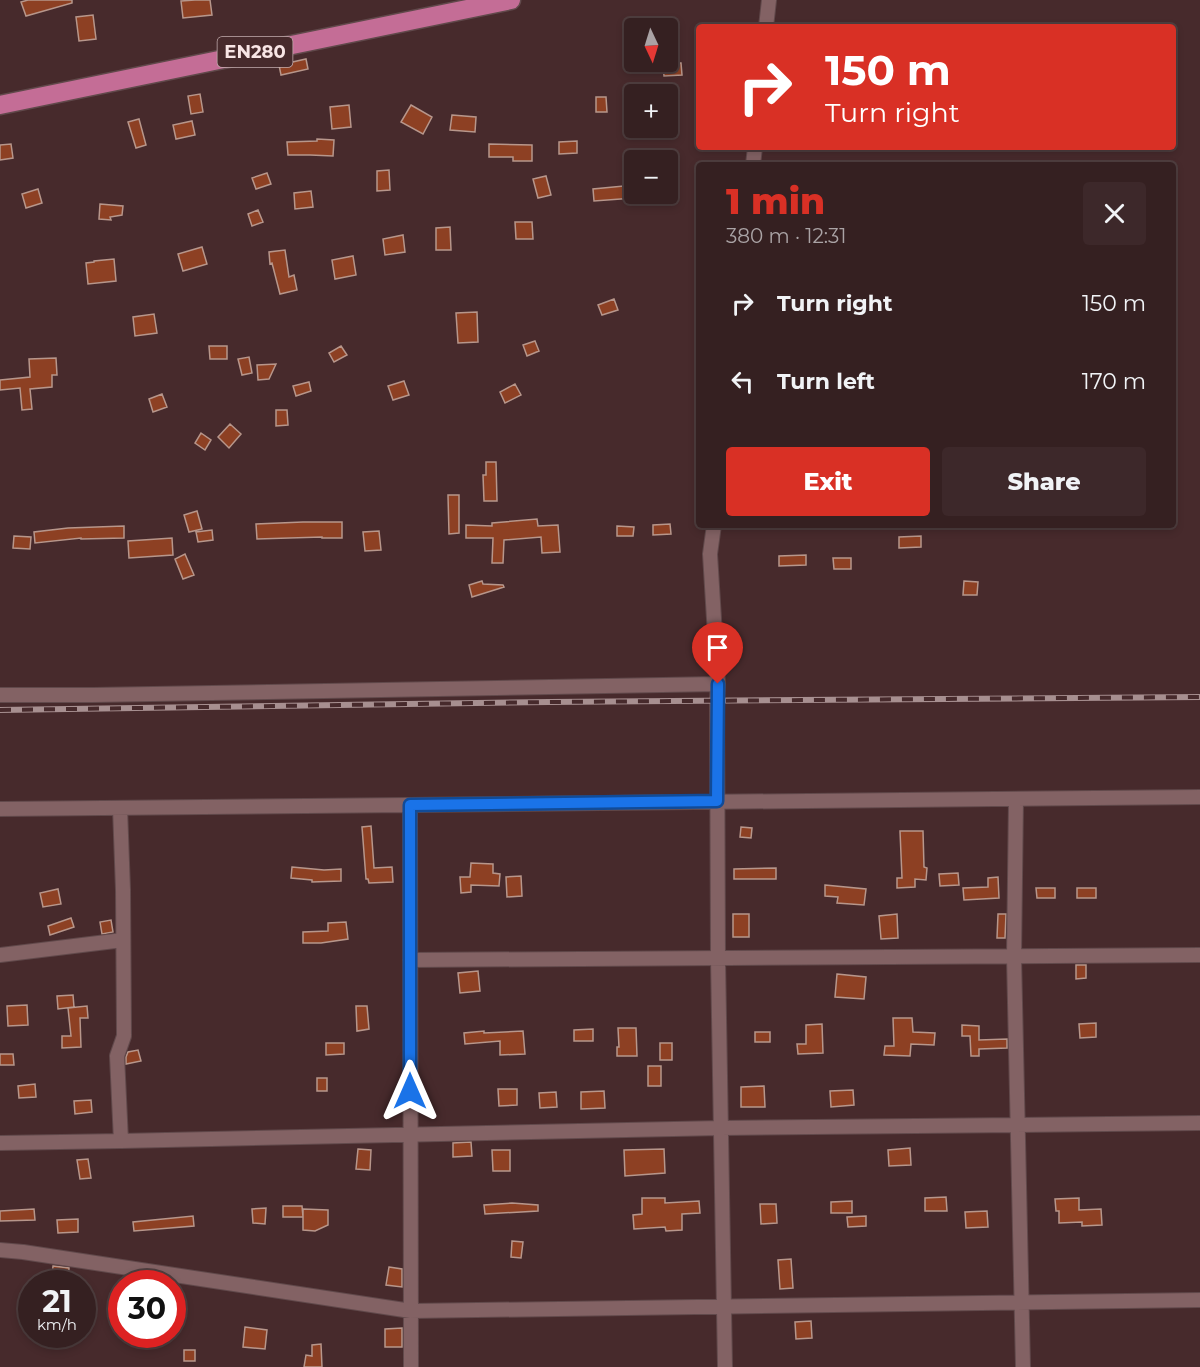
<!DOCTYPE html>
<meta charset="utf-8">
<style>
:root{--surface:#352021;--page:#3d282a;--text:#f1f3f6;--muted:#aaa3a5;--line:#4f3e3f;--accent:#d93025}
body{margin:0;font-family:Montserrat,sans-serif;background:var(--page);color:var(--text);height:100vh;display:flex;flex-direction:column;font-size:22px;white-space:nowrap}
*{box-sizing:border-box;margin:0}
p{font-size:20px;color:var(--muted)}
.icon{flex:none;width:33px;height:33px;fill:none;stroke:currentColor;stroke-width:2;stroke-linecap:round;stroke-linejoin:round}
.map{position:relative;flex:1;overflow:hidden}
.details{position:absolute;left:696px;top:162px;width:480px;height:366px;display:flex;flex-direction:column;background:var(--surface);border-radius:6px;box-shadow:0 3px 9px #0003,0 0 0 2px var(--line)}
.details>*{flex:none}
.banner{position:absolute;left:696px;top:24px;width:480px;height:126px;border-radius:6px;box-shadow:0 3px 9px #0003,0 0 0 2px var(--line);background:#d93025;color:#fff;overflow:hidden}
.needle{width:39px;rotate:176deg}
.tools{position:absolute;left:624px;top:18px;display:grid;gap:12px}
.tools a{display:grid;place-items:center;width:54px;height:54px;border-radius:6px;background:var(--surface);box-shadow:0 3px 9px #0003,0 0 0 2px var(--line);font-size:30px}
.speed{position:absolute;left:18px;top:1270px;display:flex;gap:12px;font-size:30px;font-weight:700;text-align:center}
.speed>*{display:grid;place-content:center;width:78px;height:78px;border-radius:50%;background:var(--surface);box-shadow:0 3px 9px #0003,0 0 0 2px var(--line);line-height:1}
.speed small{font-size:15px;font-weight:400}
.speed .limit{border:9px solid #d22;background:#fff;color:#111}
.pin{position:absolute;display:grid;place-items:center;width:51px;height:51px;color:#fff;margin:-62px -26px;border-radius:50% 50% 50% 0;rotate:-45deg;box-shadow:0 0 6px #0007}
.pin .icon{rotate:45deg}
.me{position:absolute;width:66px;margin:-33px;rotate:0deg;stroke-linejoin:round;filter:drop-shadow(0 0 4px #0008)}
.turn{display:flex;align-items:center;gap:21px;height:126px;padding:0 30px;font-size:27px}
.turn .icon{width:78px;height:78px;stroke-width:2.5}
.turn b{display:block;font-size:42px;line-height:51px}
.round{display:grid;place-items:center;flex:none;width:63px;height:63px;border-radius:6px;background:var(--page)}
.head{display:flex;align-items:center;justify-content:space-between;height:102px;padding:0 30px}
h1{font-size:36px;font-weight:800;line-height:45px;color:var(--accent)}
.cta{display:flex;gap:12px;margin-top:auto;padding:12px 30px}
.cta a{flex:1;height:69px;border-radius:6px;background:var(--accent);color:#fff;font-size:24px;font-weight:800;line-height:69px;text-align:center}
.cta a+a{background:var(--page);color:var(--text)}
ul{padding:0;list-style:none}
li{display:flex;align-items:center;gap:18px;height:78px;padding:0 30px}
li div{flex:1}
li b{display:block;font-size:22px}
li em{font-style:normal}
.map>svg:first-child{display:block}
</style>
<div class="map">
<svg width="1200" height="1367" viewBox="0 0 1200 1367">
<rect width="100%" height="100%" fill="#472a2c"/>
<!-- building -->
<path fill="#8d4023" stroke="#b7968b" stroke-width="1.5" d="M 28,0 L 72,0 L 72,3 L 26,16 L 21,2 Z
M 195,0 L 210,0 L 212,15 L 183,18 L 181,1 Z
M 93,15 L 96,39 L 79,41 L 76,17 Z
M 668,37 L 674,37 L 677,63 L 681,63 L 682,75 L 664,76 L 663,65 L 668,64 Z
M 306,59 L 308,69 L 281,75 L 279,65 Z
M 200,94 L 203,112 L 191,114 L 188,96 Z
M 596,97 L 606,97 L 607,112 L 596,112 Z
M 349,105 L 351,127 L 332,129 L 330,107 Z
M 411,105 L 432,117 L 423,134 L 401,122 Z
M 452,115 L 476,117 L 475,132 L 450,130 Z
M 139,119 L 146,145 L 136,148 L 128,122 Z
M 192,121 L 195,135 L 176,139 L 173,125 Z
M 317,139 L 334,140 L 333,156 L 310,155 L 288,155 L 287,142 L 317,141 Z
M 577,141 L 577,153 L 559,154 L 559,142 Z
M 11,144 L 13,158 L 0,160 L 0,145 Z
M 489,144 L 532,145 L 532,161 L 513,161 L 513,157 L 489,157 Z
M 389,170 L 390,190 L 377,191 L 377,171 Z
M 267,173 L 271,184 L 256,189 L 252,178 Z
M 546,176 L 551,195 L 538,198 L 533,179 Z
M 634,185 L 634,198 L 594,201 L 593,189 Z
M 38,189 L 42,203 L 26,208 L 22,194 Z
M 311,191 L 313,207 L 295,209 L 294,193 Z
M 100,204 L 123,206 L 122,215 L 110,217 L 111,220 L 99,219 Z
M 258,210 L 263,222 L 252,226 L 248,214 Z
M 515,222 L 532,222 L 533,239 L 516,239 Z
M 450,227 L 451,250 L 436,250 L 436,228 Z
M 403,235 L 405,252 L 385,255 L 383,239 Z
M 202,247 L 207,264 L 183,271 L 178,254 Z
M 285,250 L 289,277 L 294,275 L 297,290 L 280,294 L 272,263 L 270,264 L 269,252 Z
M 353,256 L 356,275 L 335,279 L 332,260 Z
M 114,259 L 116,281 L 88,284 L 86,263 L 94,262 L 94,261 Z
M 614,299 L 618,310 L 602,315 L 598,305 Z
M 477,312 L 478,342 L 458,343 L 456,313 Z
M 154,314 L 157,333 L 135,336 L 133,317 Z
M 535,341 L 539,351 L 527,356 L 523,345 Z
M 209,346 L 227,346 L 227,359 L 210,359 Z
M 341,346 L 347,355 L 334,362 L 329,353 Z
M 249,357 L 252,373 L 242,375 L 238,359 Z
M 56,358 L 57,375 L 52,375 L 52,387 L 30,389 L 32,409 L 22,410 L 20,388 L 0,390 L 0,380 L 30,377 L 29,359 Z
M 276,364 L 269,379 L 258,380 L 257,365 Z
M 404,381 L 409,395 L 393,400 L 388,386 Z
M 309,382 L 311,391 L 296,396 L 293,386 Z
M 515,384 L 521,395 L 505,403 L 500,392 Z
M 162,394 L 167,407 L 153,412 L 149,399 Z
M 276,410 L 287,410 L 288,425 L 276,426 Z
M 230,424 L 241,434 L 229,448 L 218,437 Z
M 201,433 L 211,440 L 205,450 L 195,443 Z
M 486,462 L 496,462 L 497,501 L 484,501 L 483,475 L 486,475 Z
M 448,495 L 459,495 L 459,533 L 449,534 Z
M 197,511 L 202,529 L 189,532 L 184,515 Z
M 537,519 L 538,526 L 558,525 L 560,552 L 542,553 L 541,537 L 504,540 L 503,563 L 492,563 L 493,538 L 466,538 L 466,525 L 492,526 L 492,523 Z
M 303,522 L 342,522 L 342,538 L 322,538 L 322,537 L 257,539 L 256,524 Z
M 670,524 L 671,534 L 653,535 L 653,525 Z
M 124,526 L 124,538 L 81,539 L 81,538 L 35,543 L 34,532 L 68,528 Z
M 617,526 L 634,527 L 633,536 L 617,536 Z
M 212,530 L 213,540 L 198,542 L 196,532 Z
M 379,531 L 381,550 L 365,551 L 363,532 Z
M 14,536 L 31,537 L 30,549 L 13,548 Z
M 921,536 L 921,547 L 899,548 L 899,537 Z
M 172,538 L 173,555 L 129,558 L 128,541 Z
M 185,554 L 194,575 L 183,579 L 175,559 Z
M 806,555 L 806,565 L 779,566 L 779,556 Z
M 833,558 L 851,558 L 851,569 L 834,569 Z
M 482,581 L 483,584 L 503,585 L 504,587 L 472,597 L 469,585 Z
M 964,581 L 978,582 L 977,595 L 963,595 Z
M 371,826 L 374,868 L 392,867 L 393,882 L 369,883 L 368,879 L 366,879 L 362,827 Z
M 741,827 L 752,828 L 751,838 L 740,837 Z
M 900,831 L 923,831 L 924,867 L 927,868 L 926,880 L 915,879 L 915,887 L 897,888 L 897,878 L 902,878 Z
M 471,863 L 493,864 L 493,873 L 500,874 L 499,886 L 471,885 L 471,892 L 461,893 L 460,877 L 470,877 Z
M 292,867 L 324,870 L 341,869 L 341,881 L 312,882 L 312,880 L 291,878 Z
M 776,868 L 776,879 L 734,879 L 734,869 Z
M 958,873 L 959,885 L 940,886 L 939,874 Z
M 521,876 L 522,896 L 507,897 L 506,877 Z
M 998,877 L 999,898 L 964,900 L 963,888 L 988,887 L 988,878 Z
M 825,885 L 866,889 L 864,905 L 837,903 L 838,897 L 825,896 Z
M 1036,888 L 1055,888 L 1055,898 L 1037,898 Z
M 1077,888 L 1096,888 L 1096,898 L 1077,898 Z
M 58,889 L 61,904 L 43,907 L 40,893 Z
M 733,914 L 749,914 L 749,937 L 733,937 Z
M 897,914 L 898,938 L 881,939 L 879,916 Z
M 998,914 L 1006,914 L 1005,938 L 997,938 Z
M 71,918 L 74,927 L 50,935 L 48,926 Z
M 111,920 L 113,932 L 102,934 L 100,922 Z
M 346,922 L 348,939 L 321,943 L 303,943 L 303,932 L 328,931 L 328,923 Z
M 1076,965 L 1086,965 L 1086,978 L 1076,979 Z
M 478,971 L 480,991 L 460,993 L 458,973 Z
M 837,974 L 866,977 L 864,999 L 835,997 Z
M 73,995 L 74,1007 L 58,1009 L 57,996 Z
M 27,1005 L 28,1025 L 8,1026 L 7,1006 Z
M 87,1006 L 88,1018 L 80,1018 L 81,1047 L 62,1048 L 62,1036 L 71,1036 L 68,1008 Z
M 356,1006 L 367,1006 L 369,1029 L 357,1031 Z
M 893,1018 L 912,1018 L 913,1032 L 935,1033 L 934,1045 L 911,1044 L 910,1056 L 884,1055 L 885,1046 L 894,1046 Z
M 1096,1023 L 1096,1037 L 1080,1038 L 1079,1024 Z
M 822,1024 L 823,1053 L 798,1054 L 797,1044 L 806,1044 L 806,1025 Z
M 962,1025 L 979,1026 L 979,1040 L 1007,1039 L 1007,1048 L 979,1049 L 979,1056 L 971,1056 L 970,1036 L 962,1036 Z
M 618,1028 L 636,1028 L 637,1056 L 617,1056 L 617,1047 L 619,1047 Z
M 593,1029 L 593,1041 L 574,1041 L 574,1030 Z
M 484,1031 L 484,1033 L 523,1031 L 525,1054 L 500,1055 L 500,1041 L 465,1044 L 464,1033 Z
M 755,1032 L 770,1032 L 770,1042 L 755,1042 Z
M 326,1043 L 344,1043 L 344,1054 L 326,1055 Z
M 660,1043 L 672,1043 L 672,1060 L 660,1060 Z
M 138,1050 L 141,1061 L 126,1064 L 126,1057 L 128,1052 Z
M 0,1054 L 13,1054 L 14,1065 L 0,1065 Z
M 648,1066 L 661,1066 L 661,1086 L 648,1086 Z
M 317,1078 L 327,1078 L 327,1091 L 317,1091 Z
M 35,1084 L 36,1097 L 19,1098 L 18,1086 Z
M 764,1086 L 765,1107 L 741,1107 L 741,1087 Z
M 498,1089 L 517,1089 L 517,1105 L 499,1106 Z
M 853,1090 L 854,1105 L 831,1107 L 830,1091 Z
M 604,1091 L 605,1108 L 581,1109 L 581,1092 Z
M 556,1092 L 557,1107 L 540,1108 L 539,1093 Z
M 91,1100 L 92,1112 L 75,1114 L 74,1101 Z
M 471,1142 L 472,1156 L 453,1157 L 453,1143 Z
M 910,1148 L 911,1165 L 889,1166 L 888,1150 Z
M 358,1149 L 371,1150 L 370,1170 L 356,1169 Z
M 664,1149 L 665,1173 L 625,1176 L 624,1150 Z
M 492,1150 L 510,1150 L 510,1171 L 493,1171 Z
M 88,1159 L 91,1178 L 80,1179 L 77,1160 Z
M 946,1197 L 947,1211 L 925,1211 L 925,1198 Z
M 642,1198 L 665,1198 L 665,1203 L 699,1201 L 700,1213 L 682,1214 L 682,1230 L 666,1231 L 665,1227 L 634,1229 L 633,1215 L 642,1214 Z
M 1079,1198 L 1079,1210 L 1101,1209 L 1102,1225 L 1082,1226 L 1082,1222 L 1059,1223 L 1059,1211 L 1056,1211 L 1055,1199 Z
M 852,1201 L 852,1213 L 831,1213 L 831,1202 Z
M 512,1203 L 538,1205 L 538,1211 L 485,1214 L 484,1205 Z
M 760,1204 L 776,1204 L 777,1223 L 761,1224 Z
M 283,1206 L 302,1206 L 303,1217 L 283,1217 Z
M 266,1208 L 265,1224 L 253,1223 L 252,1209 Z
M 34,1209 L 35,1220 L 0,1221 L 0,1211 Z
M 303,1209 L 328,1210 L 328,1225 L 315,1231 L 303,1230 Z
M 987,1211 L 988,1227 L 966,1228 L 965,1212 Z
M 193,1216 L 194,1226 L 134,1231 L 133,1222 Z
M 866,1216 L 866,1226 L 848,1227 L 847,1217 Z
M 78,1219 L 78,1232 L 58,1233 L 57,1220 Z
M 512,1241 L 523,1242 L 521,1258 L 511,1257 Z
M 791,1259 L 793,1288 L 780,1289 L 778,1260 Z
M 53,1266 L 69,1268 L 68,1279 L 52,1278 Z
M 389,1267 L 402,1269 L 402,1287 L 386,1285 Z
M 811,1321 L 812,1338 L 796,1339 L 795,1322 Z
M 245,1327 L 267,1330 L 265,1349 L 243,1347 Z
M 402,1328 L 402,1347 L 385,1347 L 385,1329 Z
M 321,1344 L 322,1367 L 304,1367 L 306,1355 L 312,1356 L 312,1345 Z
M 184,1350 L 195,1350 L 195,1361 L 184,1361 Z"/>
<g fill="none" stroke-linecap="round" stroke-linejoin="round">
<!-- minor casing -->
<g stroke="#61494b" stroke-width="16">
<path id="minor" d="M 766,27 L 769,0
M 753,165 L 755,147
M 714,525 L 710,554 L 718,684 L 717,700 L 718,959 L 725,1367
M 0,695 L 93,695 L 718,684
M 1016,799 L 1014,957 L 1023,1367
M 410,805 L 411,1367
M 0,809 L 1200,797
M 0,955 L 123,940
M 410,960 L 1200,955
M 121,1141 L 721,1128 L 1200,1123
M 0,1143 L 121,1141 L 117,1056 L 124,1036 L 123,890 L 120,808
M 0,1250 L 23,1252 L 411,1311 L 1200,1300"/>
</g>
<!-- primary casing -->
<g stroke="#61494b" stroke-width="21">
<path id="primary" d="M 0,105 L 511,0"/>
</g>
<!-- minor -->
<use href="#minor" stroke="#836264" stroke-width="14"/>
<!-- primary -->
<use href="#primary" stroke="#c46d96" stroke-width="18"/>
<!-- rail casing -->
<g stroke="#a78f90" stroke-width="6">
<path id="rail" d="M 0,710 L 549,702 L 1200,697"/>
</g>
<!-- rail -->
<use href="#rail" stroke="#472a2c" stroke-width="4" stroke-dasharray="11" stroke-linecap="butt"/>
</g>
<g fill="none" stroke-linecap="round" stroke-linejoin="round">
<!-- route casing -->
<g stroke="#114b97" stroke-width="15">
<path id="route" d="M 410,1091 L 410,805 L 717,801 L 718,684"/>
</g>
<!-- route -->
<use href="#route" stroke="#1a73e8" stroke-width="10"/>
</g>
<g text-anchor="middle" dominant-baseline="central" stroke-width="4.5" stroke-linejoin="round" paint-order="stroke">
<!-- shield labels -->
<rect fill="#472a2c" stroke="#c3adae" stroke-width="1.5" x="217.5" y="37" width="75" height="30" rx="4.5"/>
<g font-size="18" font-weight="bold" fill="#f8e5e5">
<text x="255" y="52">EN280</text>
</g>
</g>
</svg>
<div class="tools">
<a><svg class="needle" viewBox="-14 -14 28 28"><path d="M0-13l5 13h-10z" fill="#e53935"/><path d="M0 13l5-13h-10z" fill="#aaa3a5"/></svg></a>
<a>+</a>
<a>−</a>
</div>
<div class="speed"><div>21<small>km/h</small></div><div class="limit">30</div></div>
<div class="pin" style="left:718px;top:684px;background:#d93025"><svg class="icon" aria-label="arrive" viewBox="0 0 24 24"><path d="M6 21V4h12l-3 4 3 4H6"/></svg></div>
<svg class="me" style="left:410px;top:1091px" viewBox="-20 -20 40 40"><path d="M0-17L14 15 0 8-14 15z" fill="#1a73e8" stroke="#fff" stroke-width="4"/></svg>
<div class="banner">
<div class="turn"><svg class="icon" aria-label="right" viewBox="0 0 24 24"><path d="M7 20v-9h11M14 6l5 5-5 5"/></svg><div><b>150 m</b>Turn right</div></div>
</div>
<section class="details">
<div class="head"><div><h1>1 min</h1><p>380 m · 12:31</p></div><a class="round"><svg class="icon" aria-label="close" viewBox="0 0 24 24"><path d="M6 6l12 12M18 6L6 18"/></svg></a></div>
<ul>
<li><svg class="icon" aria-label="right" viewBox="0 0 24 24"><path d="M7 20v-9h11M14 6l5 5-5 5"/></svg><div><b>Turn right</b></div><em>150 m</em></li>
<li><svg class="icon" aria-label="left" viewBox="0 0 24 24"><path d="M17 20v-9H6M10 6l-5 5 5 5"/></svg><div><b>Turn left</b></div><em>170 m</em></li>
</ul>
<div class="cta"><a>Exit</a><a>Share</a></div>
</section>
</div>
